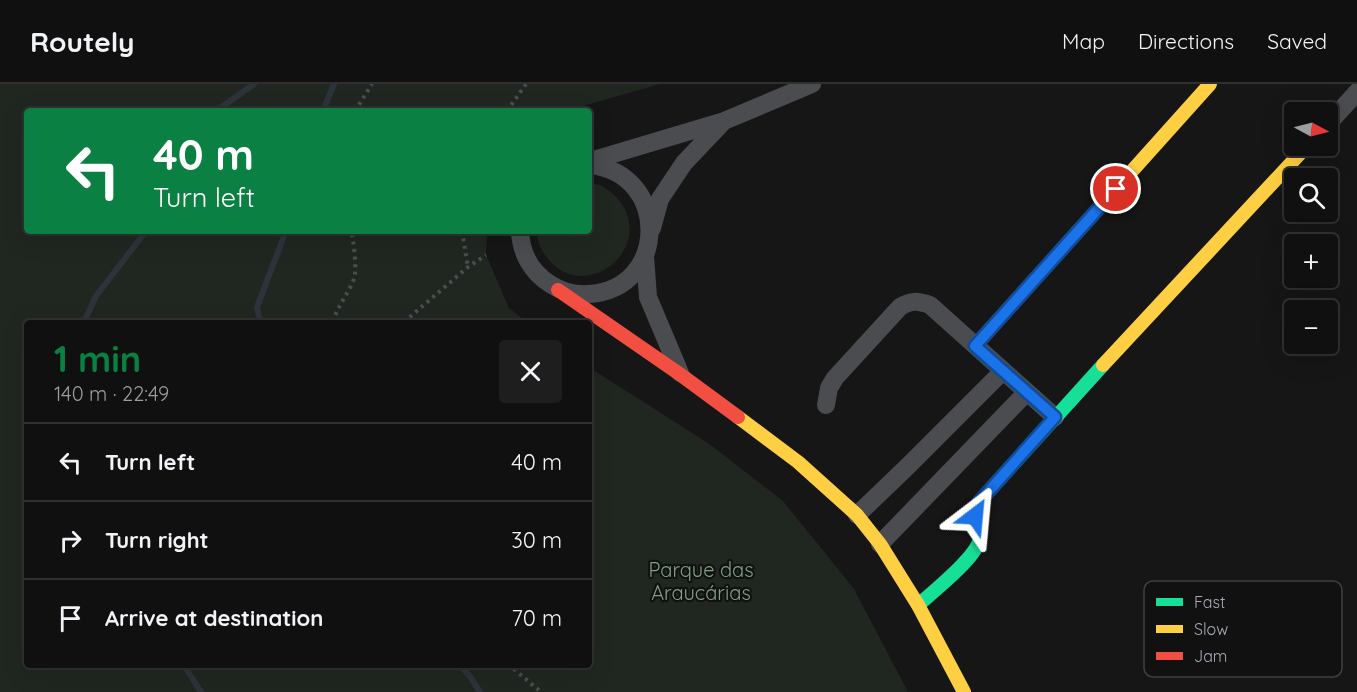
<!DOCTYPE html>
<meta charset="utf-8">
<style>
:root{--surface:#101011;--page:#1e1e1f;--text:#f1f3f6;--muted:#9c9d9f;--line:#303031;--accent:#0b8043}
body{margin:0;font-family:Quicksand,sans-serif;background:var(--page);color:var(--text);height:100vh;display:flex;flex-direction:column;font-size:22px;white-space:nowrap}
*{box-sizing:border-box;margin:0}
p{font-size:20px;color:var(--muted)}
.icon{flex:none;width:33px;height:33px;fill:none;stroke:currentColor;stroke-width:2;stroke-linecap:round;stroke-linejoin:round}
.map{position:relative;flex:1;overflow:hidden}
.side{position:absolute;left:24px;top:236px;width:568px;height:348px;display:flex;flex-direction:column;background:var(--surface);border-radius:6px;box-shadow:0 6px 24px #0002,0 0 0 2px var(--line)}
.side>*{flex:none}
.hud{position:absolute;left:24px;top:24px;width:568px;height:126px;border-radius:6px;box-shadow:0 6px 24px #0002,0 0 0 2px var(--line);background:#0b8043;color:#fff;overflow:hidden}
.needle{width:39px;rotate:97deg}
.tools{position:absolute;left:1284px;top:18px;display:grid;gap:12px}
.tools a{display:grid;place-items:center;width:54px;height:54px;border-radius:6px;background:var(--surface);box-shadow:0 6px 24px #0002,0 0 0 2px var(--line);font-size:30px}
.pin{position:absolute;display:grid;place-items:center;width:51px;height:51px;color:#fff;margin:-26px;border:3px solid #fff;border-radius:50%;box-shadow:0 2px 6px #0007}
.me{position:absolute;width:66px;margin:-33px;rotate:29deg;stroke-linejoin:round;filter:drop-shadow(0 0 4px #0008)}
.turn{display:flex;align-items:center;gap:21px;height:126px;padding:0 30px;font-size:27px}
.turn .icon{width:78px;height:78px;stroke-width:2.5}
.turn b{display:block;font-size:42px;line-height:51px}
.round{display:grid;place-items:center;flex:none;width:63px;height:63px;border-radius:6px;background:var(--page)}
.head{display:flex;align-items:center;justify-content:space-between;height:102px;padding:0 30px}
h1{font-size:36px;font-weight:700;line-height:45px;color:var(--accent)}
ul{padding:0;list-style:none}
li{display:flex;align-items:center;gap:18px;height:78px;padding:0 30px;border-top:2px solid var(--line)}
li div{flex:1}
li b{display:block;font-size:22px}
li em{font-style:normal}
header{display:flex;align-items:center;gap:36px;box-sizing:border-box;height:84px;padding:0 30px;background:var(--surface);border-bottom:2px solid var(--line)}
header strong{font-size:28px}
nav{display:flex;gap:33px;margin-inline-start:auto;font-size:21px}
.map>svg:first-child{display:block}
</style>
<header>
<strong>Routely</strong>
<nav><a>Map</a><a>Directions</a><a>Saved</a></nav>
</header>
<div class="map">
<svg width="1357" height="608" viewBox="0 0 1357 608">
<rect width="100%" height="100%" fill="#161617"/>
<!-- green -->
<path fill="#202721" d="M 0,0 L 660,0 L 565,27 L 27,27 L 27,147 L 487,147 L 486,171 L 509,224 L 527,238 L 27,238 L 27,580 L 590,580 L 590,284 L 708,359 L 783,417 L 854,505 L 908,608 L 0,608 Z
M 590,99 C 603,100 616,110 623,122 C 651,169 584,218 549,176 C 542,168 537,159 537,147 L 590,147 Z"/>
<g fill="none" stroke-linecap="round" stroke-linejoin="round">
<!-- stream -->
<path stroke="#2c333a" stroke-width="6" d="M 216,27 L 254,0
M 323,27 L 334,0
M 84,238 L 96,212 L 146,147
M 260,238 L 257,223 L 286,147
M 183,580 L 201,608
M 458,580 L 469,591 L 480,608"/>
<!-- path -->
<path stroke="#4c4d51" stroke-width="4" stroke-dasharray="3 4.5" stroke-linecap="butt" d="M 355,27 L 372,0
M 507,27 L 526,0
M 462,147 L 468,183
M 333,238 C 337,223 348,210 354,195 C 357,186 354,157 351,147
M 404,238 L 468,183 L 486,171
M 508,580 L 541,608"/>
<!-- street -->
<path stroke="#4b4c4f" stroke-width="18" d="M 1328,40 L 1357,8
M 590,77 L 724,37 L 812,0
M 652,144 L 660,115 L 684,79 L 722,39
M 520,147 C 521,169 531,188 550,200 C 562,208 575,211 589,210 C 669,205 670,89 590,81
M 645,172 L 648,213 L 680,289
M 826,321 L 829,304 L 835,294 L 900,223 C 911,216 918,217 930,221 L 1055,333
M 857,431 L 907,383 L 1003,287
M 880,460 L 1027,308"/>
<!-- fast -->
<path stroke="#16e098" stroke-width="14" d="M 918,521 C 933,508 976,474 980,455 C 983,443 974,433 979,418 L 1103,281"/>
<!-- slow -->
<path stroke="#ffcf43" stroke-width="14" d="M 975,262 L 1210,0
M 1103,281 L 1307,62
M 738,333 L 798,378 L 857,431 L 880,460 L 918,521 L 964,608"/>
<!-- jam -->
<path stroke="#f24e42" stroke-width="14" d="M 558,206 L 681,291 L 738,333"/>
</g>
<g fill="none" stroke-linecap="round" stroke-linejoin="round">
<!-- route casing -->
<g stroke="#114b97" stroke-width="15">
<path id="route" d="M 975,432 L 979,418 L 1055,333 L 975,262 L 1116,105"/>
</g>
<!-- route -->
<use href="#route" stroke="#1a73e8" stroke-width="10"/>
</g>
<g text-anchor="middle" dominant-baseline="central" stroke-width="4.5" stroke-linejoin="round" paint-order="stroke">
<!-- park labels -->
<g font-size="20" fill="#7fa282" stroke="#111112">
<text x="701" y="485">Parque das<tspan x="701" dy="23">Araucárias</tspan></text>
</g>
</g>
<!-- legend -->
<rect x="1144" y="497" width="198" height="96" rx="9" fill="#111112" stroke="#3e4044" stroke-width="1.5"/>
<rect x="1156" y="514" width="27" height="8" fill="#16e098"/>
<rect x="1156" y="541" width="27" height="8" fill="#ffcf43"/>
<rect x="1156" y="568" width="27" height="8" fill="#f24e42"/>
<g font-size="16" fill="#a8acb7">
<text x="1194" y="524">Fast</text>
<text x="1194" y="551">Slow</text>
<text x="1194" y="578">Jam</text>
</g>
</svg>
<div class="tools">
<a><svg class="needle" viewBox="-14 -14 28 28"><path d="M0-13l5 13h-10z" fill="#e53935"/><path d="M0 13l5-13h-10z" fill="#9c9d9f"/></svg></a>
<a><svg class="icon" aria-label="search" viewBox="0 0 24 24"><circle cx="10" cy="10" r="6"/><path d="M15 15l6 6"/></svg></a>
<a>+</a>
<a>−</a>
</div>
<div class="pin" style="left:1116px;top:105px;background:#d93025"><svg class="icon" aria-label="arrive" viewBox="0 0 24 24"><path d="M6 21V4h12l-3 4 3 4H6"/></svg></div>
<svg class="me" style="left:975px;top:432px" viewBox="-20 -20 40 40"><path d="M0-17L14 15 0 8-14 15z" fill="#1a73e8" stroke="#fff" stroke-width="4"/></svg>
<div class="hud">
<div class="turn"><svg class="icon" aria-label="left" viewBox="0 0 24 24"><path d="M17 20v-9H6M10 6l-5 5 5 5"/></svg><div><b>40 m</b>Turn left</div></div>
</div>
<section class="side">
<div class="head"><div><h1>1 min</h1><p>140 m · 22:49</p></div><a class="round"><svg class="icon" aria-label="close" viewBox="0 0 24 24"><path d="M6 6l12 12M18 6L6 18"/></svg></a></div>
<ul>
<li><svg class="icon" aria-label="left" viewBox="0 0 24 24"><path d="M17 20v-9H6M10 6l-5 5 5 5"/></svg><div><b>Turn left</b></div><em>40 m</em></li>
<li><svg class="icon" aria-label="right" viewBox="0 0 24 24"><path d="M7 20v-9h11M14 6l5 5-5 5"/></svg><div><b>Turn right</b></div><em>30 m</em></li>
<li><svg class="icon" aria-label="arrive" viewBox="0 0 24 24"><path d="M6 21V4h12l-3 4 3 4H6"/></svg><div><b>Arrive at destination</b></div><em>70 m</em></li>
</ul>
</section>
</div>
